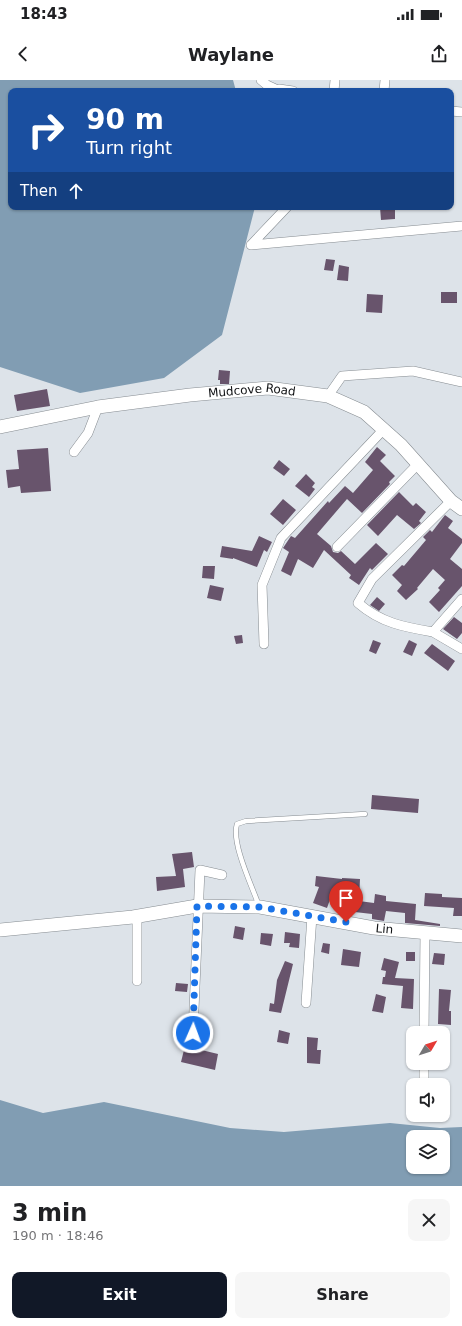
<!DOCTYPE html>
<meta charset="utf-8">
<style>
:root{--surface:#fff;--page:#f6f6f6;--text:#202124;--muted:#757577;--accent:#111827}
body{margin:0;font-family:"DejaVu Sans",sans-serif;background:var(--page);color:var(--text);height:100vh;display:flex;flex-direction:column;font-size:15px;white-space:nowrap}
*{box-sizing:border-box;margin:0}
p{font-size:13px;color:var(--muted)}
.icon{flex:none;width:22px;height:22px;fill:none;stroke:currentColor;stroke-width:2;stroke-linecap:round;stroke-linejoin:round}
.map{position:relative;height:1106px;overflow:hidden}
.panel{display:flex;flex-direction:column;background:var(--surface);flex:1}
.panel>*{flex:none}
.guide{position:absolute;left:8px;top:8px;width:446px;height:122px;border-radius:8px;box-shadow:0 1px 3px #0004;background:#1a4fa0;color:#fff;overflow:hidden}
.needle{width:26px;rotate:51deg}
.controls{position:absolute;left:406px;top:946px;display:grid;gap:8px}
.controls a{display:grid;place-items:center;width:44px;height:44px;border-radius:8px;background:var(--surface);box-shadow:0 1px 3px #0004;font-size:20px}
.pin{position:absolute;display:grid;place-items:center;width:34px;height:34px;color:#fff;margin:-41px -17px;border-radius:50% 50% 50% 0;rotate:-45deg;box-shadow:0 0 4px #0007}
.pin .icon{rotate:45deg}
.me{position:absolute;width:44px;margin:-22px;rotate:2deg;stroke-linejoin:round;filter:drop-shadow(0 0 3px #0008)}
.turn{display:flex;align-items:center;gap:14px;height:84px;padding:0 12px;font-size:18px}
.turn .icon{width:52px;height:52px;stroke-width:2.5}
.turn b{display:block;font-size:28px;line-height:34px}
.then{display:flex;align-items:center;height:38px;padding:0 12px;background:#0003;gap:8px;font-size:15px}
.round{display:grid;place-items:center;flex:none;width:42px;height:42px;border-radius:8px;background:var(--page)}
.headline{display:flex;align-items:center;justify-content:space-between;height:68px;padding:0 12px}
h1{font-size:24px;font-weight:700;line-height:30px}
.action{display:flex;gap:8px;margin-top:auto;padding:8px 12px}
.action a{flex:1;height:46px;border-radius:8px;background:var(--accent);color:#fff;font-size:16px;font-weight:700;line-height:46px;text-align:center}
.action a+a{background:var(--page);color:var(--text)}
.status{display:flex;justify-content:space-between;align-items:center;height:28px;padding:0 20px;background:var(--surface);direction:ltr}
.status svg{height:11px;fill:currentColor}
header{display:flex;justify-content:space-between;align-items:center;height:52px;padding:0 12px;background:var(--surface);font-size:18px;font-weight:700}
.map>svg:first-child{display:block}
</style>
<div class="status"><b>18:43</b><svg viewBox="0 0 49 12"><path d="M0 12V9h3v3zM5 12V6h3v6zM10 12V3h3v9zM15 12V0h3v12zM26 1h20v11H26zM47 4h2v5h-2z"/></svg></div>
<header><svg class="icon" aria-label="back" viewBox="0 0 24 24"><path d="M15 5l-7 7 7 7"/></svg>Waylane<svg class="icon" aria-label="share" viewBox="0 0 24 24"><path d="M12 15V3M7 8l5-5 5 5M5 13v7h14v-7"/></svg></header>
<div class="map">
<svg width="462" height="1106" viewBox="0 0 462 1106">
<rect width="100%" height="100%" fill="#dde3e9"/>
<!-- water -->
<path fill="#819db3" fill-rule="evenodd" d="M 0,0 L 233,0 L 236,11 L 11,11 L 11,127 L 255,127 L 222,255 L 164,298 L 80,313 L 0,287 Z
M 0,1020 L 43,1033 L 104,1022 L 230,1048 L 284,1052 L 390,1043 L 440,1048 L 462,1047 L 462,1106 L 0,1106 ZM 413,1057 L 443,1057 L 443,1087 L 413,1087 Z"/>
<!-- building -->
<path fill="#68546c" d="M 380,127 L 395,127 L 395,139 L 381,140 Z
M 326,179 L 335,180 L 333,191 L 324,190 Z
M 339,185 L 349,187 L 348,201 L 337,200 Z
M 441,212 L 457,212 L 457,223 L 441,223 Z
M 367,214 L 383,215 L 382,233 L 366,232 Z
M 219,290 L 230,291 L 229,304 L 220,304 L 220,300 L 218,300 Z
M 47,309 L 50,326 L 17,331 L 14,315 Z
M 377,367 L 386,375 L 380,381 L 395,396 L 389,402 L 390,404 L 362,433 L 347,419 L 317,454 L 331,466 L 333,472 L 338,473 L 341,471 L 355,484 L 376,463 L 388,474 L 372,490 L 370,488 L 359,505 L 349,498 L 351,495 L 324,470 L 313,488 L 298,479 L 291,496 L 281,491 L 289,472 L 283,468 L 291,456 L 295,458 L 328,421 L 329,423 L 345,406 L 353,413 L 373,390 L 365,382 Z
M 48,368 L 51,411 L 21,413 L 20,406 L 8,408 L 6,390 L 19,389 L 17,370 Z
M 279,380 L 290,389 L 284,396 L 273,388 Z
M 306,394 L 315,403 L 312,407 L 315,409 L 309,417 L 295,406 Z
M 399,412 L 413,426 L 416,423 L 426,432 L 419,441 L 421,443 L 414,449 L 397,435 L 378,456 L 367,445 Z
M 283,419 L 296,430 L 283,445 L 270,434 Z
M 445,435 L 453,441 L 448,448 L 462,459 L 462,463 L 450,479 L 462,489 L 462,506 L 439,532 L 429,522 L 440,510 L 438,508 L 445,500 L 433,489 L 417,508 L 418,509 L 406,520 L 397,511 L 402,505 L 392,495 L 402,485 L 404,486 L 426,460 L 423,457 L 430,450 L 432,452 Z
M 259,456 L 272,462 L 267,472 L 264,470 L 257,487 L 233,478 L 233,479 L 220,477 L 222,466 L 252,471 Z
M 203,486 L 215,486 L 214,499 L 202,498 Z
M 210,505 L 224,508 L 221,521 L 207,518 Z
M 377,517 L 385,524 L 379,531 L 370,525 Z
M 454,537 L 462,543 L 462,553 L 457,559 L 443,549 Z
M 242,555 L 243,563 L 236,564 L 234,556 Z
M 373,560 L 381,563 L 376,574 L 369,571 Z
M 409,560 L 417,564 L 412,576 L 403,572 Z
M 432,564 L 455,581 L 448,591 L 424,573 Z
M 372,715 L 419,719 L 418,733 L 371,729 Z
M 192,772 L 194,787 L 183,789 L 185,807 L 157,811 L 156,797 L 176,796 L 172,774 Z
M 316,796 L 342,799 L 342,798 L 360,799 L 359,821 L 374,823 L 375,814 L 386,816 L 386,821 L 416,824 L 415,840 L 440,844 L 440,846 L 405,843 L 405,833 L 386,831 L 384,841 L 372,839 L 372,834 L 346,831 L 348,812 L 333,811 L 327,828 L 313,823 L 319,807 L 315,806 Z
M 425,813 L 442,814 L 442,817 L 462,818 L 462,836 L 453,836 L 454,828 L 424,826 Z
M 235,846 L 245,848 L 243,860 L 233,858 Z
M 285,852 L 300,854 L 299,868 L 289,867 L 290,863 L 284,863 Z
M 261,853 L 273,854 L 271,866 L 260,864 Z
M 323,863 L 330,864 L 329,874 L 321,872 Z
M 343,869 L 361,872 L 359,887 L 341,885 Z
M 406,872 L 415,872 L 415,881 L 406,881 Z
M 434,873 L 445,874 L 444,885 L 432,884 Z
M 384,878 L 399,882 L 395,898 L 414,899 L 413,929 L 401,928 L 403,906 L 382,904 L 383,897 L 385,897 L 386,891 L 381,890 Z
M 285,881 L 293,884 L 281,933 L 269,931 L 270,923 L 274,924 L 277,900 Z
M 176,903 L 188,904 L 187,912 L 175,911 Z
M 439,909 L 451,910 L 449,931 L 451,931 L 451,945 L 438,944 Z
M 376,914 L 386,917 L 383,933 L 372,931 Z
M 279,950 L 290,953 L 288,964 L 277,962 Z
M 307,957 L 318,958 L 317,970 L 321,970 L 320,984 L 307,983 Z
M 185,966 L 218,974 L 215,990 L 181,982 Z"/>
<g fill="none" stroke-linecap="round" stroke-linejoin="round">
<!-- lane casing -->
<g stroke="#868c91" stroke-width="5.5">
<path id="lane" d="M 259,826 C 252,806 231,763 237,744 L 246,741 L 365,734"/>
</g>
<!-- street casing -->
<g stroke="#868c91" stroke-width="10">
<path id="street" d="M 261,0 L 267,5 L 280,11
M 279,9 L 293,11
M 334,11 L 335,0
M 384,11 L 385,0
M 451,31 L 462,32
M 251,165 L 462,146
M 251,165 L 287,127
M 328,316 L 342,296 L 413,291 L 462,302
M 74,372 L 88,353 L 98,327
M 337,467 L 418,384
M 462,519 L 433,552 L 462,569
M 433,552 C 404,547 381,543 358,523 L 372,499 L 451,421
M 264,564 L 262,505 L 281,458 L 384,349
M 137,901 L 137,836
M 306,923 L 312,836
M 193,953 L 200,790 L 222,795
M 424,953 L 425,853
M 424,999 L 424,983"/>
</g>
<!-- secondary casing -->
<g stroke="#868c91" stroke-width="14">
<g id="secondary">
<path id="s1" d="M 0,347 L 98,327 L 190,315 L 268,308 L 328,316 L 364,332 L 401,365 L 451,421 L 462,429"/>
<path id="s2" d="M 0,850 L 133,837 L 197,826 L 260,827 L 374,848 L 462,856"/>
</g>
</g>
<!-- lane -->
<use href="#lane" stroke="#fff" stroke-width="4.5"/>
<!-- street -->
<use href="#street" stroke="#fff" stroke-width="9"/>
<!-- secondary -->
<use href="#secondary" stroke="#fff" stroke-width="13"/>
</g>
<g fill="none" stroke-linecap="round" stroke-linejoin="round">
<!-- route -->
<path stroke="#1a73e8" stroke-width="7" stroke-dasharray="0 12.6" d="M 193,953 L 197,826 L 260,827 L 346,842"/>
</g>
<g text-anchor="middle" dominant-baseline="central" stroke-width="4" stroke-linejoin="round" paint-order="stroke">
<!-- street labels -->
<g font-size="12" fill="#0f1113" stroke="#fff">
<text stroke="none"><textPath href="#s1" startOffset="255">Mudcove Road</textPath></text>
<text stroke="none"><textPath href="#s2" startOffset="388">Lin</textPath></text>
</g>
</g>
</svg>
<div class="controls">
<a><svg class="needle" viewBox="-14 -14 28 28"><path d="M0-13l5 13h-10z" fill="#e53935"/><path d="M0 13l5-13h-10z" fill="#757577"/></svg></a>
<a><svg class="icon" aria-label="sound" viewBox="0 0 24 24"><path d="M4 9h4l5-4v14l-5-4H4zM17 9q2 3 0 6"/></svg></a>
<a><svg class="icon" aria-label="layers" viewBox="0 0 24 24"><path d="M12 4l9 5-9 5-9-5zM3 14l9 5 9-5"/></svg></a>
</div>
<div class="pin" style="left:346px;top:842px;background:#d93025"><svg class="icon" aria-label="arrive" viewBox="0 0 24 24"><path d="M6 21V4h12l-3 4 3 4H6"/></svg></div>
<svg class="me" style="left:193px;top:953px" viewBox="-20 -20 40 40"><circle r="17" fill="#1a73e8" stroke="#fff" stroke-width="3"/><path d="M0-11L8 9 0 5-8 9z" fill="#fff"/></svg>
<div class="guide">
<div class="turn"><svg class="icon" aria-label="right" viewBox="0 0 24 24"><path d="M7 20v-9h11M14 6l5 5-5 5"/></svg><div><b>90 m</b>Turn right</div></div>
<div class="then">Then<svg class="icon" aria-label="ahead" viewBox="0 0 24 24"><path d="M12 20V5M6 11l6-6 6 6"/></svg></div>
</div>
</div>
<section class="panel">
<div class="headline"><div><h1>3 min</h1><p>190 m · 18:46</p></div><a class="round"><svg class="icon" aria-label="close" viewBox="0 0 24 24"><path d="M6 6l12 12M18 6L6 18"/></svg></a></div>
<div class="action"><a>Exit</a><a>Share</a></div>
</section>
